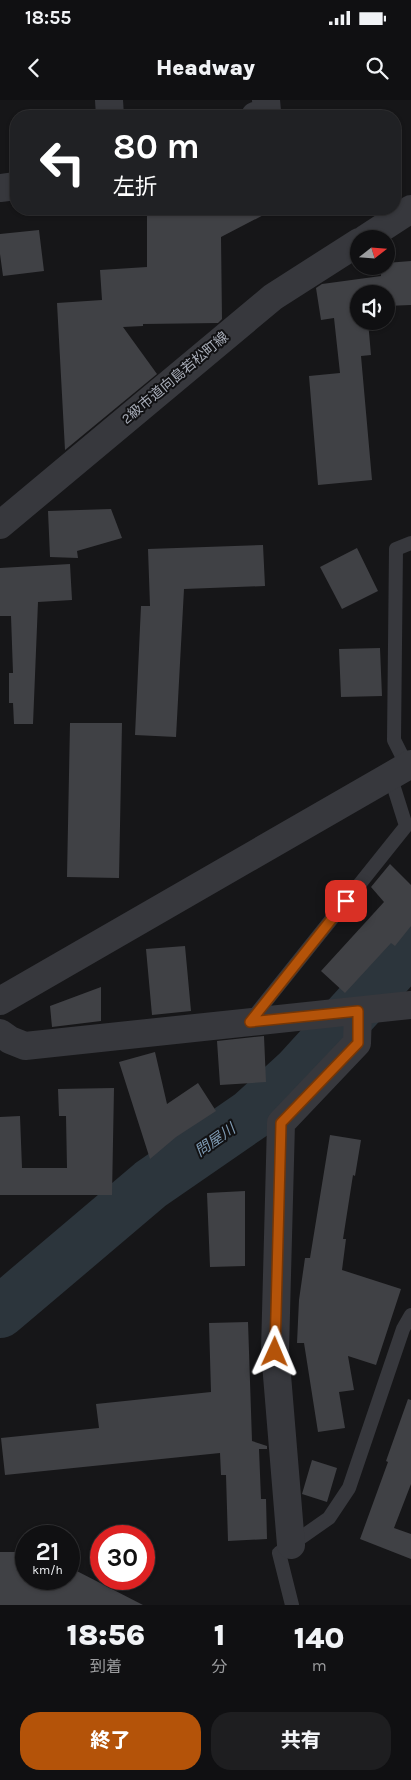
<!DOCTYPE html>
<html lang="ja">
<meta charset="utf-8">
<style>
:root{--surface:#101012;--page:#1e1e20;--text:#f1f3f6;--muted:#9c9d9f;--line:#303032;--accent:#b45309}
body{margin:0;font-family:Karla,"Noto Sans JP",sans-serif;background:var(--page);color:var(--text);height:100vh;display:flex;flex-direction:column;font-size:19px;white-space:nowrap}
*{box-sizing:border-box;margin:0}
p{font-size:16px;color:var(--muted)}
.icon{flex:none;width:28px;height:28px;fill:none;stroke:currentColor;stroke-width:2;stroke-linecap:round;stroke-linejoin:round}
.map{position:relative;height:1505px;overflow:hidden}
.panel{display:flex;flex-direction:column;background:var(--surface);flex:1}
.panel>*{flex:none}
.hud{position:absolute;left:10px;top:10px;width:391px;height:105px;border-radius:20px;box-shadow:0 1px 4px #0004,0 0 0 1px var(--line);background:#202124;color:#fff;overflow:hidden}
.needle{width:32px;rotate:73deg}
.buttons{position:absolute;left:350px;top:130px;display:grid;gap:10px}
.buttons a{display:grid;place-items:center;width:45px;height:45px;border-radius:50%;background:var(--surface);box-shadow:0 1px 4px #0004,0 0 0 1px var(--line);font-size:25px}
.speed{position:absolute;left:15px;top:1425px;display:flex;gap:10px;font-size:25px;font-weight:700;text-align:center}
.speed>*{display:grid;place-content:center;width:65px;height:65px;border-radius:50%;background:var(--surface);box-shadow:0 1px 4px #0004,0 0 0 1px var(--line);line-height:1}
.speed small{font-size:12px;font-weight:400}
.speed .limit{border:8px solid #d22;background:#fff;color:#111}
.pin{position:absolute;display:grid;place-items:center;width:42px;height:42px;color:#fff;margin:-21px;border-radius:10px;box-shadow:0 2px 8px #0006}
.me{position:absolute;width:55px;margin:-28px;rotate:1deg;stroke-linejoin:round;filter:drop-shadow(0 0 4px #0008)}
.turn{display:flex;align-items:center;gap:18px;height:105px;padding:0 20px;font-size:22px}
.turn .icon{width:65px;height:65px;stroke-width:2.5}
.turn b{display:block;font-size:35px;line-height:42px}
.eta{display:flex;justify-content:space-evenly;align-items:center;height:85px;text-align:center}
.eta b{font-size:30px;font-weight:800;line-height:35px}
.primary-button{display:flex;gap:10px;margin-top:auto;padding:10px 20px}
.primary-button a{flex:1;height:58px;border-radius:20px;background:var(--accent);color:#fff;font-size:20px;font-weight:800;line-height:58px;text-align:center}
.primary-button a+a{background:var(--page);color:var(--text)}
.status{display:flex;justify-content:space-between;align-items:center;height:35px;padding:0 25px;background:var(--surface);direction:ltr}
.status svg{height:14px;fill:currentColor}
header{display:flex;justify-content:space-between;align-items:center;height:65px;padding:0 20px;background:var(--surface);font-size:22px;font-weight:800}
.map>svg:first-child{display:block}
</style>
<div class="status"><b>18:55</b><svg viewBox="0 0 49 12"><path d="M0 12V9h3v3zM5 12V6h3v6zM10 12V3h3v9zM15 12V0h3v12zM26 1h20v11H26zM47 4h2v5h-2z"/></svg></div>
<header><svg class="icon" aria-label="back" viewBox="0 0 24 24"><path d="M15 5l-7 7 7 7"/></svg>Headway<svg class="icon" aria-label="search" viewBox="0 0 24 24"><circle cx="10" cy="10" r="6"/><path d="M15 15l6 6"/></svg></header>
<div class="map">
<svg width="411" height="1505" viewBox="0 0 411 1505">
<rect width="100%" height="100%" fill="#161618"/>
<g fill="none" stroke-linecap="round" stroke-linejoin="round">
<!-- river -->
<path stroke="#2c353c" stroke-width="52" d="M 0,1212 L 151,1084 L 251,1015 L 298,972 L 411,848"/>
</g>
<!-- building -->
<path fill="#404145" d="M 147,109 L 275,109 L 221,137 L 222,219 L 218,223 L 143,224 L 143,226 L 123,227 L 157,274 L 65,350 L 57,203 L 102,200 L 100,170 L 147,167 Z
M 39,130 L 44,171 L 3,176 L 0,154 L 0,134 Z
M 411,161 L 411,205 L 386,206 L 386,194 L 359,194 L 359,221 L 368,221 L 371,255 L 361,256 L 372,380 L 318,385 L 309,276 L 340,273 L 334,218 L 321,220 L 316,188 L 322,184 L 381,176 L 380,166 L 386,166 L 386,163 Z
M 111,409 L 122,438 L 77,451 L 78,458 L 50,457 L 48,411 Z
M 263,445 L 265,486 L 184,489 L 176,637 L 135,635 L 141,506 L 150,506 L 148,449 Z
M 357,448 L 378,491 L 342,509 L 320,467 Z
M 70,464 L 72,500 L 38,502 L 33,624 L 14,624 L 13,603 L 9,603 L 9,573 L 13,573 L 11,516 L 0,516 L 0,468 Z
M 380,548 L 382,596 L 341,597 L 339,549 Z
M 70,623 L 122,623 L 119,778 L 67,777 Z
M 390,764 L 411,785 L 411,826 L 395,846 L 391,843 L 345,893 L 321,871 L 384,802 L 371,787 Z
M 185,846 L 191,911 L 152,915 L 146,849 Z
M 101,887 L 101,921 L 52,927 L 50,906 Z
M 264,936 L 266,982 L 220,985 L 217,941 Z
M 155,952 L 167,1004 L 198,983 L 216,1011 L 176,1037 L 150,1059 L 119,962 Z
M 114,988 L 112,1095 L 0,1095 L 0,1017 L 20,1016 L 22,1068 L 67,1068 L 66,1016 L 59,1016 L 58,989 Z
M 330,1035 L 361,1040 L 355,1076 L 353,1075 L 343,1139 L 346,1139 L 342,1170 L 401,1189 L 376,1265 L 348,1256 L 354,1290 L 339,1292 L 345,1328 L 318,1332 L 304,1243 L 297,1243 L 299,1200 L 305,1158 L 310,1158 Z
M 245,1091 L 245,1166 L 210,1167 L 207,1093 Z
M 248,1222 L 252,1341 L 267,1346 L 267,1349 L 259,1349 L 261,1399 L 266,1399 L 267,1439 L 228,1441 L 226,1375 L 221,1375 L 220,1353 L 5,1375 L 1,1338 L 99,1328 L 96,1304 L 211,1292 L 209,1223 Z
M 408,1299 L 411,1300 L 411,1384 L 394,1428 L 411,1434 L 411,1459 L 360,1439 L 388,1362 L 386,1361 Z
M 312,1360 L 337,1368 L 327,1402 L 302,1394 Z
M 0,1452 L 26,1452 L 26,1479 L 69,1479 L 69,1467 L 143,1505 L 0,1505 Z"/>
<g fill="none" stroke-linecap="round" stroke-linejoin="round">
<!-- service -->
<path stroke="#37383d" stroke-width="14" d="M 407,666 L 394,640 L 396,449 L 411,443
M 251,920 L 406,726 L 390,675
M 292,1505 L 279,1453 L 329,1418 L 349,1388 L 403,1229 L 411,1215"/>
<!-- minor -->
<path stroke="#37383d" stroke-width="28" d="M 109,0 L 110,16
M 255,16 L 267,11 L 266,0
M 0,88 L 16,86
M 365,139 L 411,109
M 0,425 L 273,197 L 359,142
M 0,933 L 10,940 L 25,946 L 411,905
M 291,1445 L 275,1251 L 281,1023 L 357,943 L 358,911"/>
<!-- tertiary -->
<path stroke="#37383d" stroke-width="28" d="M 0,901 L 411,664"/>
</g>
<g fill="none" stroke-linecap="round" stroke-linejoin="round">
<!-- route casing -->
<g stroke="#753606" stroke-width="12">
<path id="route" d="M 275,1252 L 281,1023 L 358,943 L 358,911 L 250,922 L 346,801"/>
</g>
<!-- route -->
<use href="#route" stroke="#b45309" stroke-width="9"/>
</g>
<g text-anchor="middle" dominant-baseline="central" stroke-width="4" stroke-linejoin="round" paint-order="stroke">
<!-- street labels -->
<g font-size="14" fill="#a8adb8" stroke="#111113">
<text transform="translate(175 278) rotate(-40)">2級市道向島若松町線</text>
</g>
<!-- water labels -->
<g font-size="15" font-style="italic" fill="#7f9bb3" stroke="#111113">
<text transform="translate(215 1040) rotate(-35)">問屋川</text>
</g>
</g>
</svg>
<div class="buttons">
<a><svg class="needle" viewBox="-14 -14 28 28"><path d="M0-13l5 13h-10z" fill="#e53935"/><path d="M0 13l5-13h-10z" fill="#9c9d9f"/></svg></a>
<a><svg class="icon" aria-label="sound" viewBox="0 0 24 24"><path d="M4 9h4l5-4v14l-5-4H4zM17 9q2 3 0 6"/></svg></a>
</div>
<div class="speed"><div>21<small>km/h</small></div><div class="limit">30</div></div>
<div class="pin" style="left:346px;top:801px;background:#d93025"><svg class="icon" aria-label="arrive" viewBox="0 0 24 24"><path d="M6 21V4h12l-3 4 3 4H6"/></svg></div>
<svg class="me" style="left:275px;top:1252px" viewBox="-20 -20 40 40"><path d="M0-17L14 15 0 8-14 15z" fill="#b45309" stroke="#fff" stroke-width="4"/></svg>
<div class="hud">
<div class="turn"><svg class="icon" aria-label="left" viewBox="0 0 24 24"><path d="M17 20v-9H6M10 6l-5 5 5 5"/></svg><div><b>80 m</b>左折</div></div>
</div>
</div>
<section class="panel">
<div class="eta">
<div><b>18:56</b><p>到着</p></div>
<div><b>1</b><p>分</p></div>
<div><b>140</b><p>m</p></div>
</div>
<div class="primary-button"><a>終了</a><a>共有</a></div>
</section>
